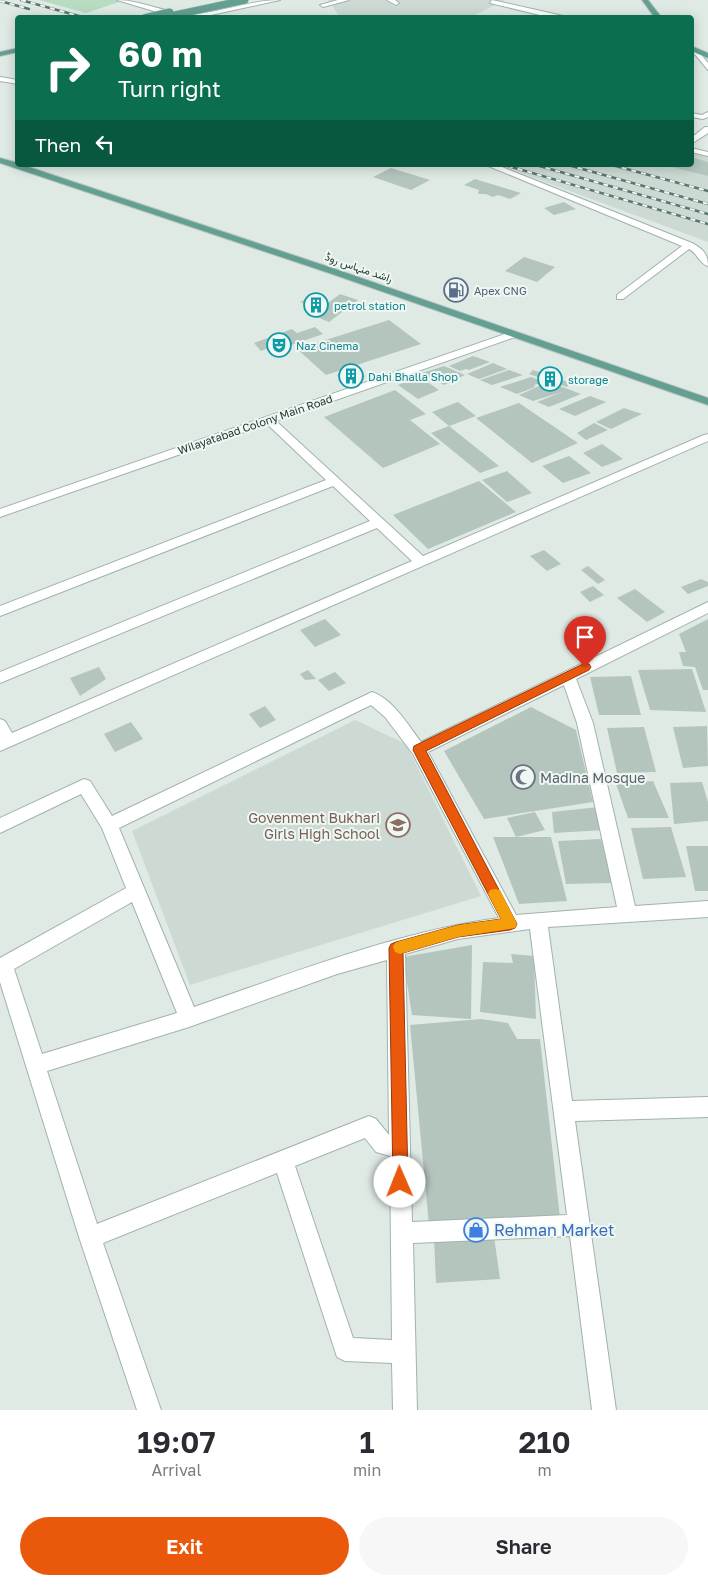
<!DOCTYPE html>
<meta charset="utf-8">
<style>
:root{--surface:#fff;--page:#f7f7f7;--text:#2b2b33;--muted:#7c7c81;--accent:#ea580c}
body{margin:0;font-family:"Golos Text",Vazirmatn,sans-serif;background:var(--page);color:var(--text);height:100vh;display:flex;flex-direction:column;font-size:19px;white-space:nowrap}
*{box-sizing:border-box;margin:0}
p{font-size:16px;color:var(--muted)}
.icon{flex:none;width:28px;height:28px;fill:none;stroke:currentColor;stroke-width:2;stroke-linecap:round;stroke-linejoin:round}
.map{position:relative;height:1410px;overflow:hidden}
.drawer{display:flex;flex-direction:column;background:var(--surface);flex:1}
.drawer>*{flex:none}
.hud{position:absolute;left:15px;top:15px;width:679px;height:152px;border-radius:5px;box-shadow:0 2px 12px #0003;background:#0b6e4f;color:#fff;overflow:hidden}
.pin{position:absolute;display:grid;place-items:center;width:42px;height:42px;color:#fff;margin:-51px -21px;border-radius:50% 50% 50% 0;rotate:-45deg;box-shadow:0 0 5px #0007}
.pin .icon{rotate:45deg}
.me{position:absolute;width:55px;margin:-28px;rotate:359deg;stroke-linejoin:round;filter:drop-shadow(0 0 4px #0008)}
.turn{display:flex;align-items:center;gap:18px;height:105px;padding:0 20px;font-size:22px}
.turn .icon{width:65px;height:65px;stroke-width:2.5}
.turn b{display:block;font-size:35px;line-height:42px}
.then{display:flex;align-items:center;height:48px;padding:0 20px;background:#0003;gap:10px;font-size:19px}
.eta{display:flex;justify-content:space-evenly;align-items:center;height:85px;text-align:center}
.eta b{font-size:30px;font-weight:600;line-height:35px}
.action{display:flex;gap:10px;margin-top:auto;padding:10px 20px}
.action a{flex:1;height:58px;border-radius:30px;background:var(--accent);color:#fff;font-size:20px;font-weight:600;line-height:58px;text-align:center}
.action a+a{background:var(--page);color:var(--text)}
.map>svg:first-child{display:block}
</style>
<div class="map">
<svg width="708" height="1410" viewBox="0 0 708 1410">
<rect width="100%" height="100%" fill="#dfeae5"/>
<!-- built -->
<path fill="#cddad4" d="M 328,0 L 505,0 L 469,18 L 340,17 Z
M 691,151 L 708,155 L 708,242 L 529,176 L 504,165 L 691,165 Z
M 355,720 L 406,744 L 481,896 L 190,985 L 132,831 Z"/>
<!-- green -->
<path fill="#b7dcc1" d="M 39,0 L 125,0 L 86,13 Z"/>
<!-- building -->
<path fill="#b4c5be" d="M 691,157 L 708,162 L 708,176 L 668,166 L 691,165 Z
M 391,168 L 430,180 L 411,190 L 373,177 Z
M 475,179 L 521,193 L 510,199 L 498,195 L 493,197 L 486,194 L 478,194 L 479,190 L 464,185 Z
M 564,202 L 576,209 L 554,215 L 544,208 Z
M 524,257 L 555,267 L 537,282 L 505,271 Z
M 340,294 L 358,300 L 329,322 L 312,315 Z
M 312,296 L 329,301 L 319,308 L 300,302 Z
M 389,320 L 421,344 L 326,375 L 297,349 Z
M 315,327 L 323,334 L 283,348 L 279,344 L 261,351 L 254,343 L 292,329 L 297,333 Z
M 473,356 L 490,362 L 469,370 L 466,369 L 460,371 L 449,366 Z
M 493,363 L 507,369 L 479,379 L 467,374 Z
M 444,366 L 465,375 L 444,385 L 422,373 Z
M 356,370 L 365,377 L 345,384 L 337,375 Z
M 509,370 L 523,375 L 492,385 L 480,380 Z
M 533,370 L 571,383 L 567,387 L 529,374 Z
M 419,376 L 439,390 L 418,399 L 398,385 Z
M 531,377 L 544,382 L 534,385 L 535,387 L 517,394 L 500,387 Z
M 548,382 L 568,389 L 581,394 L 549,407 L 537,402 L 562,392 L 533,401 L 519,395 Z
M 395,390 L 426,414 L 410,420 L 440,444 L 383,468 L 324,417 Z
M 590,396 L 606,402 L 575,416 L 559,409 Z
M 458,402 L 476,416 L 449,426 L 432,412 Z
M 519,403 L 578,443 L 532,463 L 476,418 Z
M 624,408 L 642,414 L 611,429 L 596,422 Z
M 594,423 L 608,430 L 586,440 L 577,433 Z
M 449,426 L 499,466 L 480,473 L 431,433 Z
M 602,444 L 623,459 L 602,467 L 583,453 Z
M 569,456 L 591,473 L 563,483 L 542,466 Z
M 507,471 L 532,493 L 507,502 L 482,480 Z
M 479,481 L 516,512 L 428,549 L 393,515 Z
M 544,550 L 561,564 L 547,571 L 530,556 Z
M 588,566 L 605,580 L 598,584 L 581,570 Z
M 701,579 L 708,582 L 708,586 L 688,594 L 681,587 Z
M 593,586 L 604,595 L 590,602 L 580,592 Z
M 635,589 L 665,612 L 647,622 L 617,598 Z
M 325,619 L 341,635 L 315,647 L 300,630 Z
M 708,619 L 708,690 L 703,690 L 695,667 L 683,666 L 679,652 L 686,652 L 679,634 Z
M 99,667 L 106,679 L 80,696 L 70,678 Z
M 692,669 L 706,712 L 650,710 L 638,670 Z
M 308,670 L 316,679 L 305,680 L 300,674 Z
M 335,672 L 346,683 L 329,691 L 318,680 Z
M 631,676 L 641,715 L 599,715 L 590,677 Z
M 265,706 L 276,720 L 260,728 L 249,714 Z
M 531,707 L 576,730 L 593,802 L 484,819 L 444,751 Z
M 131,722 L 143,739 L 115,752 L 104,734 Z
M 707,726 L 708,766 L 683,768 L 673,727 Z
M 644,727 L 656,772 L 617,773 L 607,728 Z
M 653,781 L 669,818 L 628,818 L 616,784 Z
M 702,782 L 708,802 L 708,821 L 674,824 L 670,783 Z
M 599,807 L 605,830 L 554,833 L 552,812 Z
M 535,812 L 545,830 L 516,837 L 507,818 Z
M 671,827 L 686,877 L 643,879 L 631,828 Z
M 493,837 L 551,837 L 567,901 L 519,904 Z
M 601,839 L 612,883 L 566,884 L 558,841 Z
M 686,846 L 708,846 L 708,891 L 695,891 Z
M 472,945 L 471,1019 L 412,1015 L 403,957 Z
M 511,954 L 534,956 L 536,1019 L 480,1012 L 483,962 L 513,963 Z
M 481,1019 L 508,1023 L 517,1039 L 540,1039 L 560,1218 L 429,1225 L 410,1025 Z
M 494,1236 L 500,1279 L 436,1283 L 434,1239 Z"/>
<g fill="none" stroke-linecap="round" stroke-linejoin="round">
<!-- minor casing -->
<g stroke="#a2b2ac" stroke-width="2">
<path id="minor" d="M 117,0 C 143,0 170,16 196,14 C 225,11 252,0 280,0 L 197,18 L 157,12 Z
M 338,0 L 349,0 L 323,7 L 320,5 Z
M 387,0 L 395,0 L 399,3 L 396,5 Z
M 492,0 L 563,16 L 566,18 L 552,18 L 490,3 Z
M 693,50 L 697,50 L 708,63 L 708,70 L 693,52 Z
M 0,77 L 18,80 L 18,84 L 0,81 Z
M 708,112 L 708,117 L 703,119 L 691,117 L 691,113 L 702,115 Z
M 705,127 L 708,127 L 708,133 L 691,144 L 691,138 Z
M 691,148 L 708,152 L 708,156 L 691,152 Z
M 486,165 L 497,165 L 692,243 C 703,249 708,254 708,266 C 700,264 697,253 689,249 L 623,299 L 617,299 L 617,295 L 682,246 Z
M 511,332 L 516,335 L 515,337 L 276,421 L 423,556 L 704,435 L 708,434 L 708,441 L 0,751 L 0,719 L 5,721 L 12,733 L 412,561 L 377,528 L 0,683 L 0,672 L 370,521 L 333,486 L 0,616 L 0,606 L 326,480 L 267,424 L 0,517 L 0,509 Z
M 708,602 L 708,613 L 576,679 L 593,723 L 635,906 L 708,901 L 708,917 L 548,927 L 572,1101 L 708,1097 L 708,1117 L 575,1121 L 616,1410 L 592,1410 L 570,1236 L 413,1243 L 417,1410 L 393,1410 L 392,1363 L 345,1361 L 337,1357 L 277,1173 L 103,1243 L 161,1410 L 137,1410 L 79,1237 L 0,982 L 0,958 L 126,888 L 102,828 L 81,794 L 0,833 L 0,818 L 84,779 L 90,781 L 112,816 L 372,692 C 393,699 408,725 421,742 ZM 564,685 L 577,723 L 617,907 L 516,915 L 428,752 ZM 371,705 L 385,717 L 413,754 L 499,918 C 395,932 293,973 194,1007 L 119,828 ZM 132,902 L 177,1013 L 42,1054 L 14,969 ZM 530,929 L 567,1215 L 412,1222 L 405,954 L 458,939 ZM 387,960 L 389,1135 L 376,1119 L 369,1116 L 97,1224 L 47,1071 L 189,1027 L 337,974 ZM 365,1138 L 376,1152 L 390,1156 L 392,1340 L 353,1338 L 295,1166 Z"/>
</g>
<!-- major casing -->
<g stroke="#bcc4c2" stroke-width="2">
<path id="major" d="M 642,0 L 648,0 L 662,18 L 655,18 Z
M 691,46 L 708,53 L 708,58 L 691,51 Z
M 18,48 L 18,52 L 0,56 L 0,52 Z
M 0,158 L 18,163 L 18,165 L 23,165 L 338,270 L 708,398 L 708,405 L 332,274 L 0,163 Z"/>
</g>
<!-- minor -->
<use href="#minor" fill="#fff" fill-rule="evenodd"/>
<!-- major -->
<use href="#major" fill="#63a091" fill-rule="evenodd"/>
<!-- rail casing -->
<g stroke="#5a766f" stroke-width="2.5">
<path id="rail" d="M 21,0 L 86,18
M 0,1 L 29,9
M 536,165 L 708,214
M 568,165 L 708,204
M 612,165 L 708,191
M 508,166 L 708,224"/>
</g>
<!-- rail -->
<use href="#rail" stroke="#eff7f3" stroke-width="2" stroke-dasharray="5" stroke-linecap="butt"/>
<!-- major-bridge casing -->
<g stroke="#bcc4c2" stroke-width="8" stroke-linecap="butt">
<path id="major-bridge" d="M 144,18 L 170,12
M 161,18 L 245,0"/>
</g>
<!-- major-bridge -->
<use href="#major-bridge" stroke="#63a091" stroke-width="7"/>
</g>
<!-- route -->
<path fill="#ea580c" stroke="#983908" d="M 585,663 L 589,664 L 591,667 L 589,670 L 426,751 L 517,924 L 515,928 L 510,930 L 458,937 L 403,953 L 408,1182 L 406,1187 L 400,1190 L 395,1187 L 393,1182 L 389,948 L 391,944 L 396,942 L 458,925 L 501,919 L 413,750 L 414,746 Z"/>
<!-- slow -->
<path fill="#f59e0b" d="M 495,889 L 500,890 L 517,924 L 515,928 L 458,937 L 400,954 L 395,952 L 393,947 L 395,943 L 400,941 L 458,925 L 501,919 L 488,894 L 490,890 Z"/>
<!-- icons -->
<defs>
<g id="fuel-ring" transform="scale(1.25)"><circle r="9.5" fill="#eff7f3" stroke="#5c6f8a" stroke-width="1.5"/><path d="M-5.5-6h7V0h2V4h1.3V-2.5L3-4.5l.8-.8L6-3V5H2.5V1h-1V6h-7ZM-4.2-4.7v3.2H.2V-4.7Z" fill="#5c6f8a"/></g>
<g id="building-ring" transform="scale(1.25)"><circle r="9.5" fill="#eff7f3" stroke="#0f9aa8" stroke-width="1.5"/><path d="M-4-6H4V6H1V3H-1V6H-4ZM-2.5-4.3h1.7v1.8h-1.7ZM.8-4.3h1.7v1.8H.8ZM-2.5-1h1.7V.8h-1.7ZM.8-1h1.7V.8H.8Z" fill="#0f9aa8"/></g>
<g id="theatre-ring" transform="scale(1.25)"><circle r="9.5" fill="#eff7f3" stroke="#0f9aa8" stroke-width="1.5"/><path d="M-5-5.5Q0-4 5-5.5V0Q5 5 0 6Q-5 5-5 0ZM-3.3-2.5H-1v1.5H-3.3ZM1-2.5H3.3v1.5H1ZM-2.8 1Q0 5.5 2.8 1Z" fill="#0f9aa8"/></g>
<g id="mosque-ring" transform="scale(1.25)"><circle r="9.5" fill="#eff7f3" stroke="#6b7280" stroke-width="1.5"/><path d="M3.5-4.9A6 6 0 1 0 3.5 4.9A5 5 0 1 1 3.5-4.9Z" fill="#6b7280"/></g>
<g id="school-ring" transform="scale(1.25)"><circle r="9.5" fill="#eff7f3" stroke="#8d6e63" stroke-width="1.5"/><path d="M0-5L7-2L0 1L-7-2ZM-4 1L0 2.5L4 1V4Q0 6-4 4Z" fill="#8d6e63"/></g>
<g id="shop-ring" transform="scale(1.25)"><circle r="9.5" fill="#eff7f3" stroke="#3f7fe0" stroke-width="1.5"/><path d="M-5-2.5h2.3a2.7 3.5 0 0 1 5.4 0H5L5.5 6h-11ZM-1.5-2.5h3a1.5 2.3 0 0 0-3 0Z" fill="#3f7fe0"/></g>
</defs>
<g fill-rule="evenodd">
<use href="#fuel-ring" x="456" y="290"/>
<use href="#building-ring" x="316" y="305"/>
<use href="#theatre-ring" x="279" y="345"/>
<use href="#building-ring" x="351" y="376"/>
<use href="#building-ring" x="550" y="379"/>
<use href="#mosque-ring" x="523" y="777"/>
<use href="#school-ring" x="398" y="825"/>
<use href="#shop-ring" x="476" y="1230"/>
</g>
<g text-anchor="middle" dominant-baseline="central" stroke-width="4" stroke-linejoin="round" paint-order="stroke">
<!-- far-street labels -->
<g font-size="11" fill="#203a33" stroke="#eff7f3">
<text transform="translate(359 267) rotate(19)">راشد منہاس روڈ</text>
<text transform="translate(255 424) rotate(-19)">Wilayatabad Colony Main Road</text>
</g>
<!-- far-service labels -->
<g font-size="11" fill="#4e5e75" stroke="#eff7f3" text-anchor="start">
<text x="474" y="290">Apex CNG</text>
</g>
<!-- far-culture labels -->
<g font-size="11" fill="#0d838f" stroke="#eff7f3" text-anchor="start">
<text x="334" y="305">petrol station</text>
<text x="296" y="345">Naz Cinema</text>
<text x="368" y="376">Dahi Bhalla Shop</text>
<text x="568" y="379">storage</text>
</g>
<!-- worship labels -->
<g font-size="14" fill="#5b616d" stroke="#eff7f3" text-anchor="start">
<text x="540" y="777">Madina Mosque</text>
</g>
<!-- education labels -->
<g font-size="14" fill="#785e54" stroke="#eff7f3" text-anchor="end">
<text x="380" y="817">Govenment Bukhari<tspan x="380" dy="16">Girls High School</tspan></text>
</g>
<!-- near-shop labels -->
<g font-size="16" fill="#366cbe" stroke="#eff7f3" text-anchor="start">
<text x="494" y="1230">Rehman Market</text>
</g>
</g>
</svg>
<div class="pin" style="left:585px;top:667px;background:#d93025"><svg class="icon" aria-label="arrive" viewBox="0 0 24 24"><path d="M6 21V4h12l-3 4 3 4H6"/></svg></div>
<svg class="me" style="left:400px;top:1182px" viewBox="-20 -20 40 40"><circle r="19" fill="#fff"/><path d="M0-13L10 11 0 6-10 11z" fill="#ea580c"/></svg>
<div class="hud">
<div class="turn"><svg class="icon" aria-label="right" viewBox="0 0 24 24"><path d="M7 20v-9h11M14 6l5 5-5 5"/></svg><div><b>60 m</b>Turn right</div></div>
<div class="then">Then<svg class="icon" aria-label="left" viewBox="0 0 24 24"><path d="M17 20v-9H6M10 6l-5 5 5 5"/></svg></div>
</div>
</div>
<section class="drawer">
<div class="eta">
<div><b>19:07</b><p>Arrival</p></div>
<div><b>1</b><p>min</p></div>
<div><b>210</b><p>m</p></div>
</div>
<div class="action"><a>Exit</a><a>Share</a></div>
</section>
